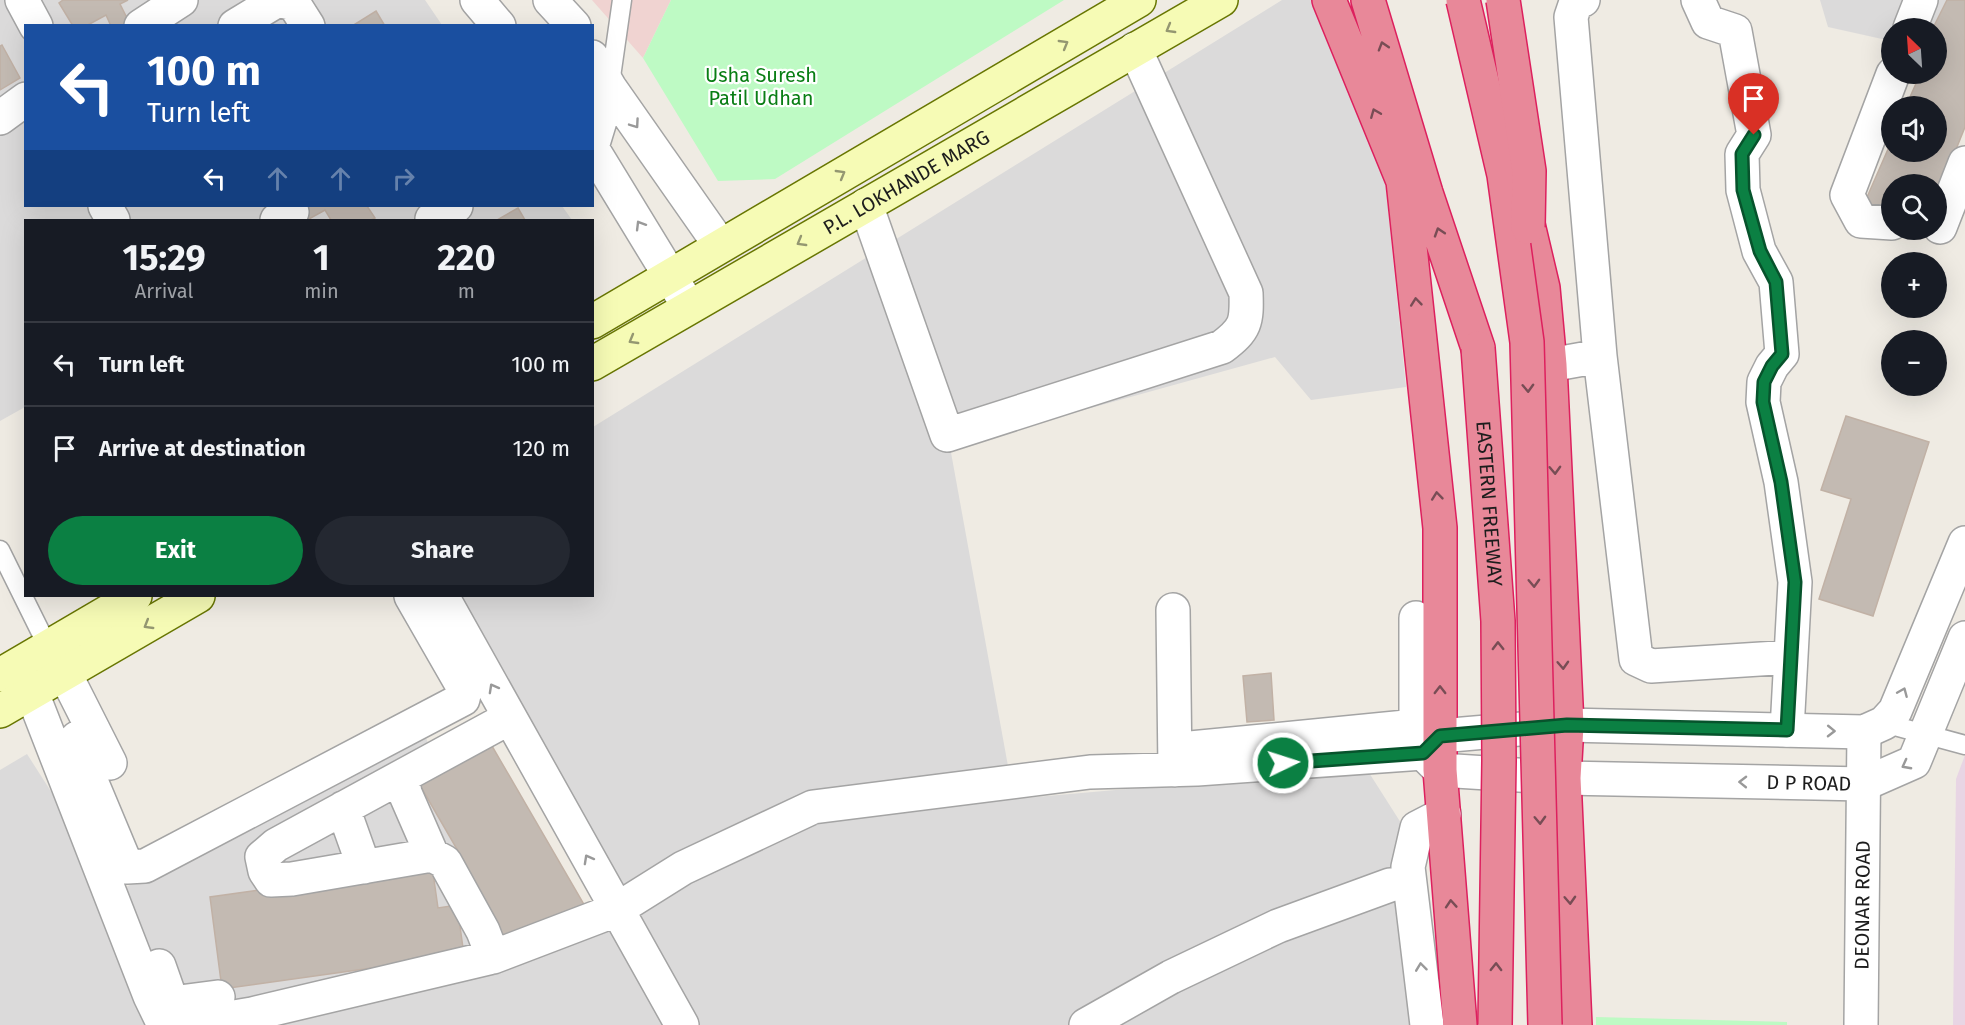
<!DOCTYPE html>
<meta charset="utf-8">
<style>
:root{--surface:#171b24;--page:#242831;--text:#f1f3f6;--muted:#9ea1a6;--line:#363941;--accent:#0b8043}
body{margin:0;font-family:"Fira Sans",sans-serif;background:var(--page);color:var(--text);height:100vh;display:flex;flex-direction:column;font-size:22px;white-space:nowrap}
*{box-sizing:border-box;margin:0}
p{font-size:20px;color:var(--muted)}
.icon{flex:none;width:33px;height:33px;fill:none;stroke:currentColor;stroke-width:2;stroke-linecap:round;stroke-linejoin:round}
.map{position:relative;flex:1;overflow:hidden}
.details{position:absolute;left:24px;top:219px;width:570px;height:378px;display:flex;flex-direction:column;background:var(--surface);border-radius:0px;box-shadow:0 6px 24px #0002}
.details>*{flex:none}
.banner{position:absolute;left:24px;top:24px;width:570px;height:183px;border-radius:0px;box-shadow:0 6px 24px #0002;background:#1a4fa0;color:#fff;overflow:hidden}
.needle{width:39px;rotate:335deg}
.tools{position:absolute;left:1881px;top:18px;display:grid;gap:12px}
.tools a{display:grid;place-items:center;width:66px;height:66px;border-radius:50%;background:var(--surface);box-shadow:0 6px 24px #0002;font-size:30px}
.pin{position:absolute;display:grid;place-items:center;width:51px;height:51px;color:#fff;margin:-62px -26px;border-radius:50% 50% 50% 0;rotate:-45deg;box-shadow:0 0 6px #0007}
.pin .icon{rotate:45deg}
.me{position:absolute;width:66px;margin:-33px;rotate:86deg;stroke-linejoin:round;filter:drop-shadow(0 0 4px #0008)}
.turn{display:flex;align-items:center;gap:21px;height:126px;padding:0 24px;font-size:27px}
.turn .icon{width:78px;height:78px;stroke-width:2.5}
.turn b{display:block;font-size:42px;line-height:51px}
.lanes{display:flex;align-items:center;height:57px;padding:0 24px;background:#0003;justify-content:center;gap:30px;direction:ltr}
.lanes .off{opacity:.35}
.eta{display:flex;justify-content:space-evenly;align-items:center;height:102px;text-align:center}
.eta b{font-size:36px;font-weight:700;line-height:42px}
.primary-button{display:flex;gap:12px;margin-top:auto;padding:12px 24px}
.primary-button a{flex:1;height:69px;border-radius:36px;background:var(--accent);color:#fff;font-size:24px;font-weight:700;line-height:69px;text-align:center}
.primary-button a+a{background:var(--page);color:var(--text)}
ul{padding:0;list-style:none}
li{display:flex;align-items:center;gap:18px;height:84px;padding:0 24px;border-top:2px solid var(--line)}
li div{flex:1}
li b{display:block;font-size:22px}
li em{font-style:normal}
.map>svg:first-child{display:block}
</style>
<div class="map">
<svg width="1965" height="1025" viewBox="0 0 1965 1025">
<rect width="100%" height="100%" fill="#efebe3"/>
<!-- residential -->
<path fill="#dbdada" d="M 0,0 L 425,0 L 442,25 L 26,26 L 26,206 L 562,206 L 572,220 L 26,220 L 25,407 L 0,421 Z
M 1282,0 L 1312,0 L 1384,169 L 1406,387 L 1311,400 L 1275,357 L 950,447 L 1014,799 L 1366,768 L 1422,856 L 1436,1025 L 0,1025 L 0,770 L 27,754 L 139,929 L 126,887 L 425,735 L 504,941 L 604,906 L 454,596 L 592,596 L 593,427 Z
M 1820,0 L 1965,0 L 1936,28 L 1892,28 L 1891,41 L 1828,27 Z"/>
<!-- commercial -->
<path fill="#f0d3d1" d="M 592,0 L 671,0 L 643,58 Z"/>
<!-- industrial -->
<path fill="#e8d5e4" d="M 1965,755 L 1965,1025 L 1953,1025 L 1956,779 Z"/>
<!-- park -->
<path fill="#befac4" d="M 671,0 L 1064,0 L 775,179 L 718,181 L 643,58 Z
M 1596,1017 L 1787,1022 L 1787,1025 L 1596,1025 Z"/>
<!-- building -->
<path fill="#c3bab2" stroke="#c1b1a5" stroke-width="1.5" d="M 63,0 L 128,0 L 120,4 L 131,26 L 111,26 L 106,15 L 86,26 L 73,26 L 59,3 Z
M 1947,0 L 1965,0 L 1965,127 L 1936,199 L 1936,184 L 1892,184 L 1892,203 L 1887,213 L 1864,204 L 1892,140 L 1892,152 L 1936,152 L 1936,106 L 1906,106 L 1918,79 L 1911,77 L 1913,74 L 1936,74 L 1936,28 L 1933,28 Z
M 376,11 L 385,26 L 352,26 Z
M 2,45 L 20,78 L 0,90 L 0,46 Z
M 302,206 L 367,206 L 375,218 L 371,220 L 331,220 L 325,210 L 309,219 Z
M 518,208 L 525,220 L 497,220 Z
M 1846,416 L 1929,442 L 1873,616 L 1819,599 L 1851,499 L 1821,490 Z
M 1271,673 L 1274,720 L 1247,722 L 1243,676 Z
M 485,734 L 589,913 L 506,946 L 456,868 L 465,863 L 414,775 Z
M 432,866 L 438,908 L 457,905 L 464,955 L 222,989 L 210,897 Z"/>
<g fill="none" stroke-linecap="round" stroke-linejoin="round">
<!-- service casing -->
<g stroke="#a4a4a4" stroke-width="21">
<path id="service" d="M 610,84 L 622,0
M 0,550 L 48,647
M 1884,723 L 1965,745"/>
</g>
<!-- minor casing -->
<g stroke="#a4a4a4" stroke-width="36">
<path id="minor" d="M 22,0 L 36,26
M 477,0 L 499,26
M 550,0 L 574,26
M 1698,0 L 1708,22 L 1735,31 L 1754,135 L 1742,154 L 1743,190 L 1759,251 L 1776,282 L 1782,354 L 1772,366 L 1764,382 L 1763,402 L 1781,482 L 1795,582 L 1787,730
M 141,26 L 181,0
M 235,26 L 278,0 L 294,4 L 308,26
M 1910,28 L 1921,0
M 592,57 L 610,88 L 720,245
M 0,118 L 26,99
M 592,147 L 610,88
M 592,148 L 689,307
M 866,205 L 947,435 L 1222,347 C 1246,329 1247,322 1246,293 L 1135,49
M 105,206 L 113,220
M 432,219 L 456,206
M 277,220 L 292,212
M 1892,223 L 1861,221 L 1847,195 L 1893,74
M 1940,227 L 1965,163
M 1600,356 L 1636,659 L 1651,666 L 1791,657
M 1550,365 L 1600,356 L 1571,17 L 1576,2 L 1583,0
M 442,596 L 682,1025
M 1173,610 L 1175,770
M 65,674 L 110,763
M 32,693 L 150,996 L 164,1025
M 93,730 L 77,738 L 76,745 L 127,867 L 145,866 L 463,699 L 465,690 L 411,596
M 1180,749 L 1416,726 L 1416,618
M 408,773 L 276,845 L 262,857 L 265,871 L 271,880 L 292,879 L 432,855 L 445,862 L 483,931 L 493,957
M 343,808 L 364,867
M 432,855 L 405,793 L 403,782 L 408,773 L 509,718
M 159,966 L 172,1003 L 218,997
M 186,1025 L 252,1014 L 493,957 L 616,910 L 683,868 L 813,807 L 1090,772 L 1197,769 L 1423,753
M 1086,1025 L 1171,977 L 1278,926 L 1390,885
M 1427,1025 L 1408,867 L 1417,828 L 1444,814"/>
</g>
<!-- tertiary casing -->
<g stroke="#a4a4a4" stroke-width="36">
<g id="tertiary">
<path id="s1" d="M 1965,543 L 1895,711 L 1884,723 L 1864,732 L 1567,725 L 1440,736 L 1423,753 L 1440,770 L 1564,778 L 1864,784 L 1914,762 L 1965,638"/>
<path id="s2" d="M 1861,1025 L 1864,732"/>
</g>
</g>
<!-- secondary casing -->
<g stroke="#687602" stroke-width="36">
<g id="secondary">
<path d="M 592,322 L 1139,0"/>
<path id="s3" d="M 592,364 L 1221,0"/>
<path d="M 0,675 L 135,596"/>
<path d="M 0,711 L 198,596"/>
</g>
</g>
<!-- motorway casing -->
<g stroke="#dd205e" stroke-width="36">
<path id="motorway" d="M 1329,0 L 1403,181 L 1440,528 L 1440,770 L 1460,1025
M 1368,0 L 1426,193 L 1478,348
M 1522,199 L 1543,288 L 1550,365 L 1567,725 L 1564,778 L 1575,1025"/>
</g>
<!-- service -->
<use href="#service" stroke="#fff" stroke-width="18"/>
<!-- minor -->
<use href="#minor" stroke="#fff" stroke-width="33"/>
<!-- tertiary -->
<use href="#tertiary" stroke="#fff" stroke-width="33"/>
<!-- secondary -->
<use href="#secondary" stroke="#f6fbb5" stroke-width="33"/>
<!-- motorway -->
<use href="#motorway" stroke="#e88899" stroke-width="33"/>
<!-- motorway-bridge casing -->
<g stroke="#dd205e" stroke-width="36" stroke-linecap="butt">
<g id="motorway-bridge">
<path d="M 1463,0 L 1504,175 L 1527,342 L 1545,1025"/>
<path d="M 1503,0 L 1529,171 L 1528,227"/>
<path id="s4" d="M 1478,348 L 1498,621 L 1499,761 L 1495,1025"/>
</g>
</g>
<!-- motorway-bridge -->
<use href="#motorway-bridge" stroke="#e88899" stroke-width="33"/>
</g>
<!-- one-way arrows -->
<defs><path id="oneway-chevron" d="M-2-3.5L2.5 0L-2 3.5" fill="none" stroke-width="1.6" stroke-linecap="round" stroke-linejoin="round" transform="scale(1.5)"/></defs>
<g stroke="#949771">
<use href="#oneway-chevron" transform="translate(1170 29) rotate(150)"/>
<use href="#oneway-chevron" transform="translate(1064 44) rotate(-30)"/>
<use href="#oneway-chevron" transform="translate(841 174) rotate(-30)"/>
<use href="#oneway-chevron" transform="translate(801 242) rotate(150)"/>
<use href="#oneway-chevron" transform="translate(633 340) rotate(150)"/>
<use href="#oneway-chevron" transform="translate(148 625) rotate(149)"/>
</g>
<g stroke="#784d55">
<use href="#oneway-chevron" transform="translate(1383 46) rotate(-107)"/>
<use href="#oneway-chevron" transform="translate(1375 113) rotate(-112)"/>
<use href="#oneway-chevron" transform="translate(1439 232) rotate(-108)"/>
<use href="#oneway-chevron" transform="translate(1416 302) rotate(-96)"/>
<use href="#oneway-chevron" transform="translate(1528 388) rotate(88)"/>
<use href="#oneway-chevron" transform="translate(1555 470) rotate(88)"/>
<use href="#oneway-chevron" transform="translate(1437 496) rotate(-96)"/>
<use href="#oneway-chevron" transform="translate(1534 583) rotate(88)"/>
<use href="#oneway-chevron" transform="translate(1498 646) rotate(-91)"/>
<use href="#oneway-chevron" transform="translate(1563 665) rotate(87)"/>
<use href="#oneway-chevron" transform="translate(1440 690) rotate(-90)"/>
<use href="#oneway-chevron" transform="translate(1540 820) rotate(88)"/>
<use href="#oneway-chevron" transform="translate(1570 900) rotate(87)"/>
<use href="#oneway-chevron" transform="translate(1451 904) rotate(-94)"/>
<use href="#oneway-chevron" transform="translate(1496 967) rotate(-89)"/>
</g>
<g stroke="#999">
<use href="#oneway-chevron" transform="translate(635 124) rotate(55)"/>
<use href="#oneway-chevron" transform="translate(640 225) rotate(-121)"/>
<use href="#oneway-chevron" transform="translate(493 688) rotate(-119)"/>
<use href="#oneway-chevron" transform="translate(1903 692) rotate(-67)"/>
<use href="#oneway-chevron" transform="translate(1831 731) rotate(1)"/>
<use href="#oneway-chevron" transform="translate(1906 765) rotate(152)"/>
<use href="#oneway-chevron" transform="translate(1743 782) rotate(-179)"/>
<use href="#oneway-chevron" transform="translate(588 859) rotate(-119)"/>
<use href="#oneway-chevron" transform="translate(1421 967) rotate(-97)"/>
</g>
<g fill="none" stroke-linecap="round" stroke-linejoin="round">
<!-- route casing -->
<g stroke="#07532c" stroke-width="15">
<path id="route" d="M 1283,763 L 1423,753 L 1440,736 L 1567,725 L 1787,730 L 1795,582 L 1781,482 L 1763,402 L 1764,382 L 1772,366 L 1782,354 L 1776,282 L 1760,251 L 1743,190 L 1742,154 L 1754,135"/>
</g>
<!-- route -->
<use href="#route" stroke="#0b8043" stroke-width="10"/>
</g>
<g text-anchor="middle" dominant-baseline="central" stroke-width="4.5" stroke-linejoin="round" paint-order="stroke">
<!-- park labels -->
<g font-size="20" fill="#097e14" stroke="#fff">
<text x="761" y="75">Usha Suresh<tspan x="761" dy="23">Patil Udhan</tspan></text>
</g>
<!-- street labels -->
<g font-size="20" fill="#1d1d1d" stroke="#fff">
<text stroke="none"><textPath href="#s3" startOffset="363">P.L. LOKHANDE MARG</textPath></text>
<text stroke="none"><textPath href="#s4" startOffset="156">EASTERN FREEWAY</textPath></text>
<text stroke="none"><textPath href="#s1" startOffset="1062">D P ROAD</textPath></text>
<text stroke="none"><textPath href="#s2" startOffset="120">DEONAR ROAD</textPath></text>
</g>
</g>
</svg>
<div class="tools">
<a><svg class="needle" viewBox="-14 -14 28 28"><path d="M0-13l5 13h-10z" fill="#e53935"/><path d="M0 13l5-13h-10z" fill="#9ea1a6"/></svg></a>
<a><svg class="icon" aria-label="sound" viewBox="0 0 24 24"><path d="M4 9h4l5-4v14l-5-4H4zM17 9q2 3 0 6"/></svg></a>
<a><svg class="icon" aria-label="search" viewBox="0 0 24 24"><circle cx="10" cy="10" r="6"/><path d="M15 15l6 6"/></svg></a>
<a>+</a>
<a>−</a>
</div>
<div class="pin" style="left:1754px;top:135px;background:#d93025"><svg class="icon" aria-label="arrive" viewBox="0 0 24 24"><path d="M6 21V4h12l-3 4 3 4H6"/></svg></div>
<svg class="me" style="left:1283px;top:763px" viewBox="-20 -20 40 40"><circle r="17" fill="#0b8043" stroke="#fff" stroke-width="3"/><path d="M0-11L8 9 0 5-8 9z" fill="#fff"/></svg>
<div class="banner">
<div class="turn"><svg class="icon" aria-label="left" viewBox="0 0 24 24"><path d="M17 20v-9H6M10 6l-5 5 5 5"/></svg><div><b>100 m</b>Turn left</div></div>
<div class="lanes"><svg class="icon" aria-label="left" viewBox="0 0 24 24"><path d="M17 20v-9H6M10 6l-5 5 5 5"/></svg><svg class="icon off" aria-label="ahead" viewBox="0 0 24 24"><path d="M12 20V5M6 11l6-6 6 6"/></svg><svg class="icon off" aria-label="ahead" viewBox="0 0 24 24"><path d="M12 20V5M6 11l6-6 6 6"/></svg><svg class="icon off" aria-label="right" viewBox="0 0 24 24"><path d="M7 20v-9h11M14 6l5 5-5 5"/></svg></div>
</div>
<section class="details">
<div class="eta">
<div><b>15:29</b><p>Arrival</p></div>
<div><b>1</b><p>min</p></div>
<div><b>220</b><p>m</p></div>
</div>
<ul>
<li><svg class="icon" aria-label="left" viewBox="0 0 24 24"><path d="M17 20v-9H6M10 6l-5 5 5 5"/></svg><div><b>Turn left</b></div><em>100 m</em></li>
<li><svg class="icon" aria-label="arrive" viewBox="0 0 24 24"><path d="M6 21V4h12l-3 4 3 4H6"/></svg><div><b>Arrive at destination</b></div><em>120 m</em></li>
</ul>
<div class="primary-button"><a>Exit</a><a>Share</a></div>
</section>
</div>
